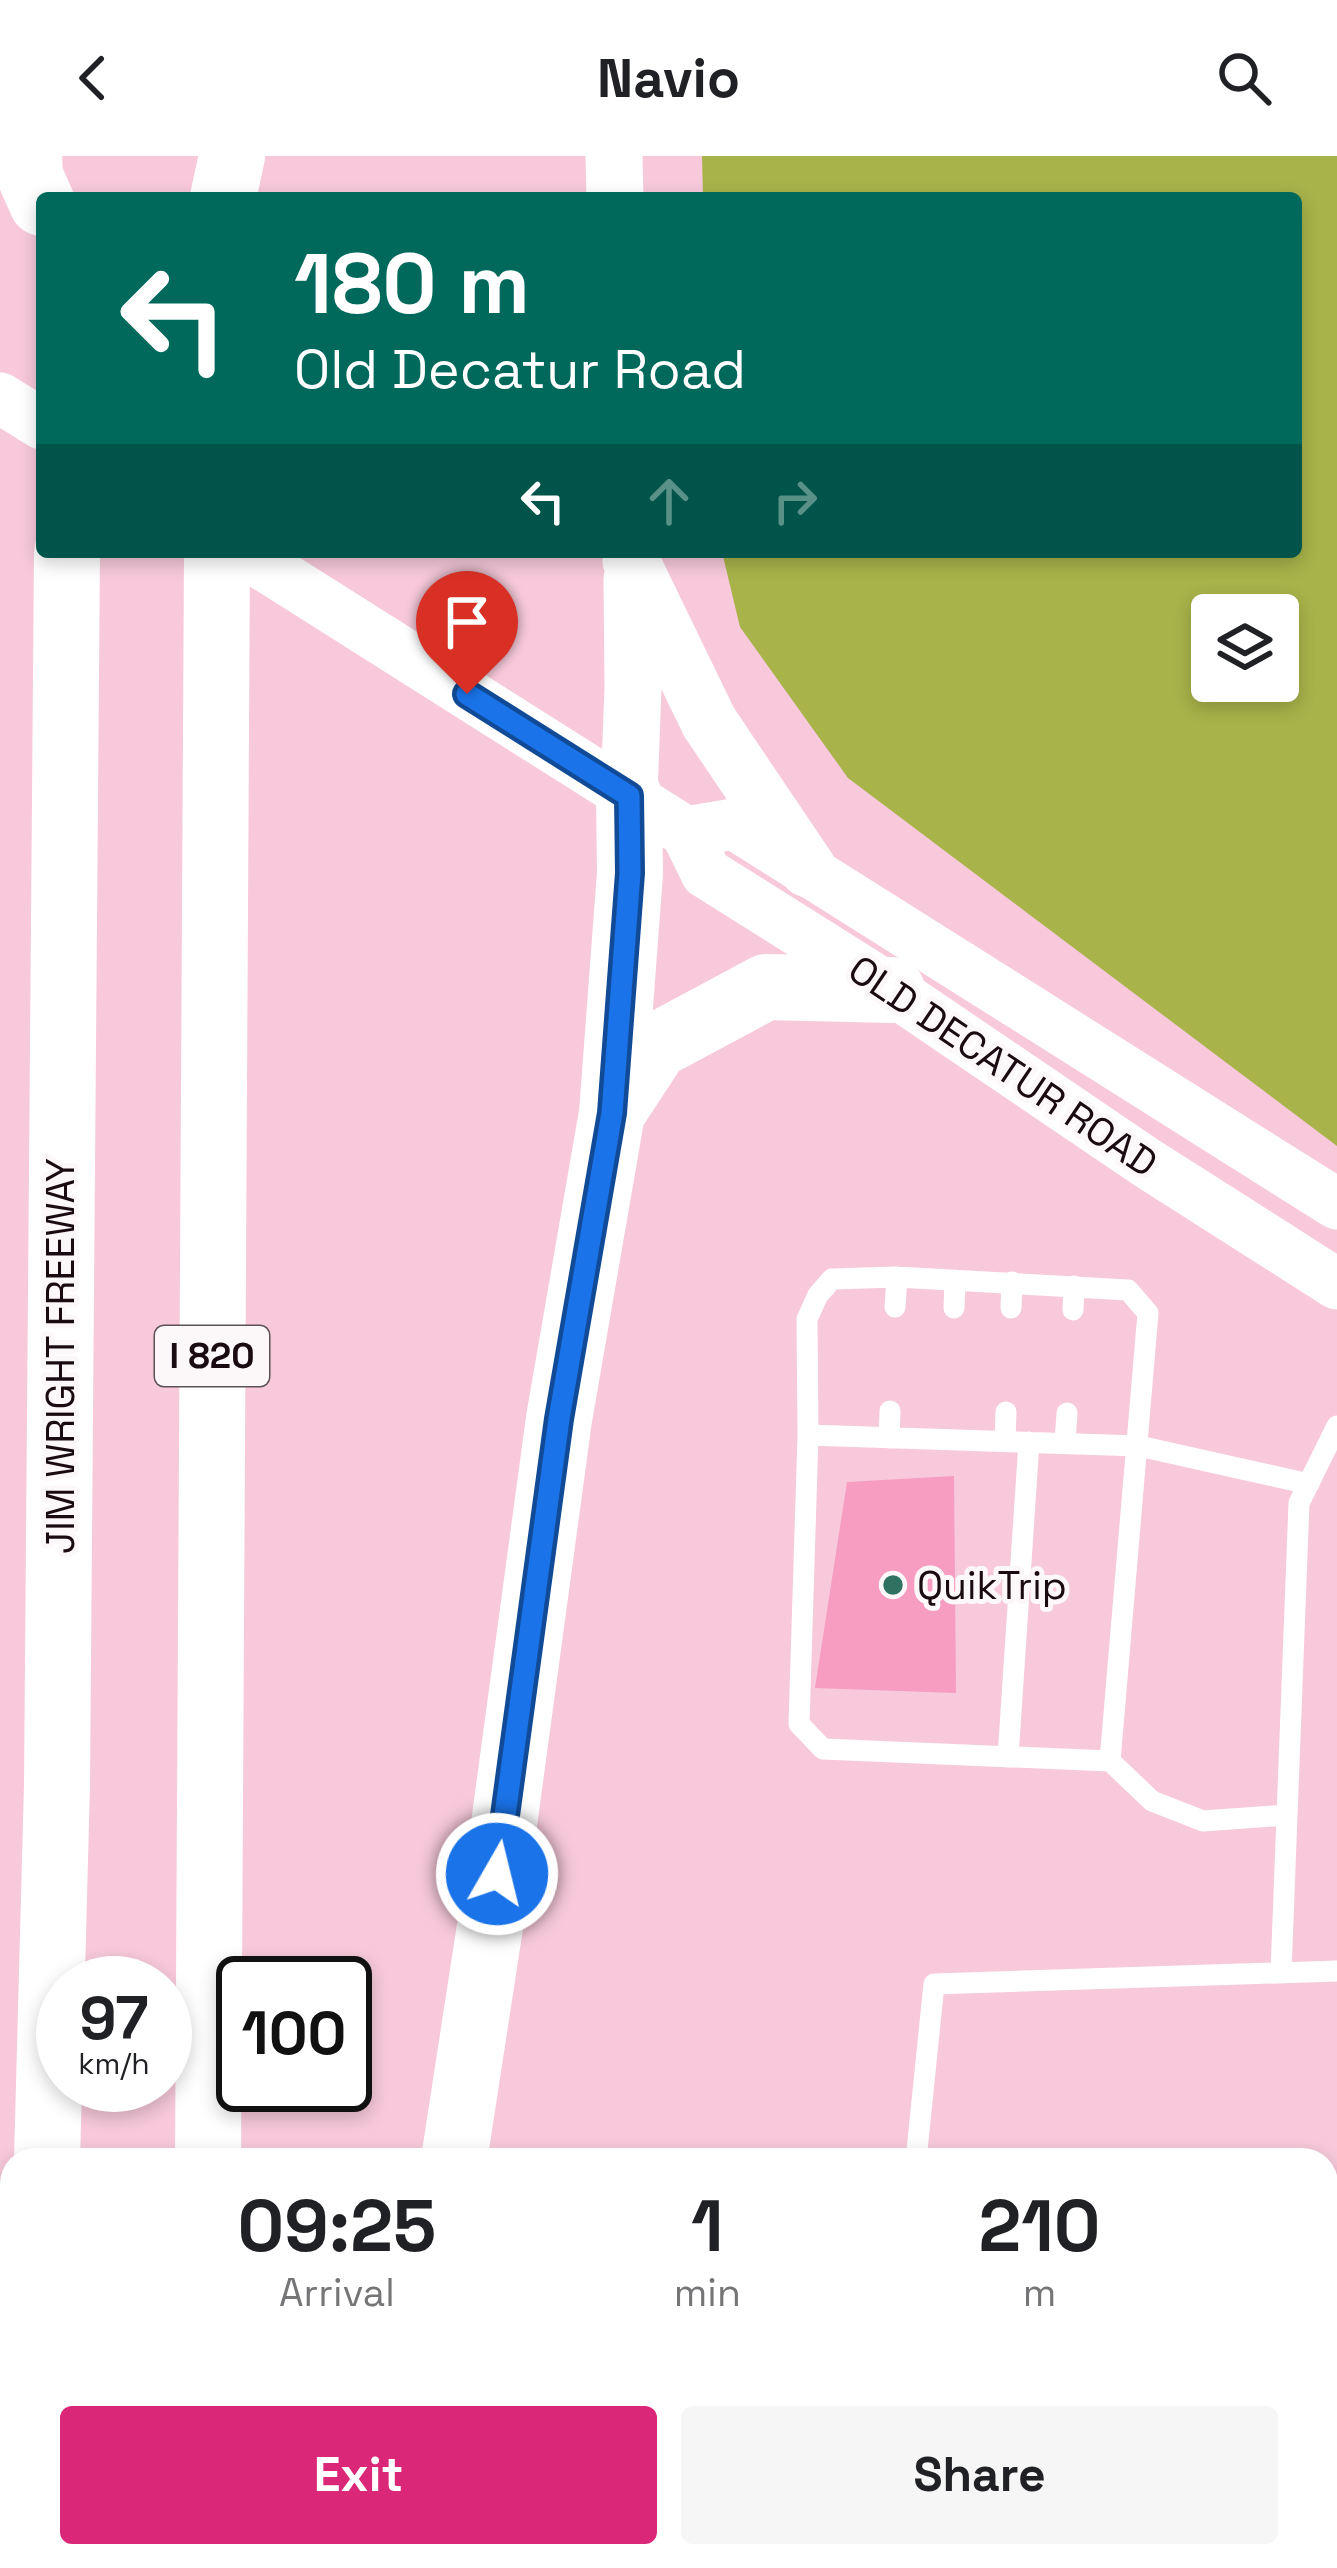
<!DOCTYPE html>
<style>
:root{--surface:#fff;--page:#f6f6f6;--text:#202124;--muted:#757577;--accent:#db2777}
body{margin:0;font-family:"Space Grotesk",sans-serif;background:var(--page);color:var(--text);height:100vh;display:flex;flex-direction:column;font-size:45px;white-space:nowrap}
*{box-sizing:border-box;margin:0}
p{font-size:39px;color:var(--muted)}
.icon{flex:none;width:66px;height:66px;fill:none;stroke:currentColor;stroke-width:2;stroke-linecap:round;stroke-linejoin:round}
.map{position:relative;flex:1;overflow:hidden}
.panel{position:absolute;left:0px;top:1992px;width:1338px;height:420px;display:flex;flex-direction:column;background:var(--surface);border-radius:36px 36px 0 0;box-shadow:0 6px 18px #0003}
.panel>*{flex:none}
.top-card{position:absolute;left:36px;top:36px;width:1266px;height:366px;border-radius:12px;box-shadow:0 6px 18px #0003;background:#00695c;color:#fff;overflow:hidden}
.buttons{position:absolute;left:1191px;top:438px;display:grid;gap:24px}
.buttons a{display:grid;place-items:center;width:108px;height:108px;border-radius:12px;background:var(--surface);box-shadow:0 6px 18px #0003;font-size:60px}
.speed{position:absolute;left:36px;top:1800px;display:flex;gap:24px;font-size:60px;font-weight:700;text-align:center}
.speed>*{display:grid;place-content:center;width:156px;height:156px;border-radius:50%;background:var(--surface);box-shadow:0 6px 18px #0003;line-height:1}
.speed small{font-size:30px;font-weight:400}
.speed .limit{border:6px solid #111;border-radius:18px;background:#fff;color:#111}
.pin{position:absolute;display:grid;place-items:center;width:102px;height:102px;color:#fff;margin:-123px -51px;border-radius:50% 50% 50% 0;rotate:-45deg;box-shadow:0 0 12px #0007}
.pin .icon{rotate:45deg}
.me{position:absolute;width:132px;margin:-66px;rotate:8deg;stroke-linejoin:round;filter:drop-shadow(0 0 9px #0008)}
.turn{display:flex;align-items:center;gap:42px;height:252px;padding:0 60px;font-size:54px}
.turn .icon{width:156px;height:156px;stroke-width:2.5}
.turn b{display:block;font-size:84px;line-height:102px}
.lanes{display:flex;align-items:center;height:114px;padding:0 60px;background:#0003;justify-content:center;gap:60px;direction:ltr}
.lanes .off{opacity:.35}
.eta{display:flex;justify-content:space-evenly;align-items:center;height:204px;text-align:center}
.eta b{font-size:72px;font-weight:700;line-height:84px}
.button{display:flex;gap:24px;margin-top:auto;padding:24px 60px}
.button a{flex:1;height:138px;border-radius:12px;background:var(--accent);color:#fff;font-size:48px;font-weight:700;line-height:138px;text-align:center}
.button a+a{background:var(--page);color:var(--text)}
header{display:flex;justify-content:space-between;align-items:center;height:156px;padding:0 60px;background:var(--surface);font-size:54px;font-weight:700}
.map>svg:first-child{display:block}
</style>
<header><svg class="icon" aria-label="back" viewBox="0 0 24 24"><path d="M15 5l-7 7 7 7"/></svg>Navio<svg class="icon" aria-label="search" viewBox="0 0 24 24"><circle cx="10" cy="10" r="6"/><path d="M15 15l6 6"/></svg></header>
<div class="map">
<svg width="1337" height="2412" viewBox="0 0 1337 2412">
<rect width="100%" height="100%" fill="#f7c9da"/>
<!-- green -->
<path fill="#a8b34a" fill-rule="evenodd" d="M 702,0 L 1337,0 L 1337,990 L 848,622 L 740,471 L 722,396 L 1296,396 L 1296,42 L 703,42 ZM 1212,459 L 1278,459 L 1278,525 L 1212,525 Z"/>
<!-- building -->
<path fill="#f69dc1" d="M 954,1320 L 956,1537 L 815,1532 L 847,1326 Z"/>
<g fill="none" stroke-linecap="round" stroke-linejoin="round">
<!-- service -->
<path stroke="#fff" stroke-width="21" d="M 895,1151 L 897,1121
M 954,1152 L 955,1124
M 1011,1152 L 1012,1126
M 1073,1154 L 1074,1130
M 808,1279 L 807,1163 L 818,1139 L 832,1123 L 897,1121 L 1128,1134 L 1148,1157 L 1110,1605
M 889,1282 L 890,1255
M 1005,1285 L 1006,1256
M 1065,1286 L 1067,1257
M 1008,1601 L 1029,1286
M 1287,1659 L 1203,1665 L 1152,1645 L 1110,1605 L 823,1593 L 799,1568 L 808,1279 L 1139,1290 L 1309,1328
M 1281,1816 L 1299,1347 L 1337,1270
M 916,2004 L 934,1828 L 1337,1815
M 1326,2381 L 1337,2381
M 876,2412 L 877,2400"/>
<!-- tertiary -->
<path stroke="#fff" stroke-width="51" d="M 0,242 L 42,268
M 243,396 L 686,676 L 706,717 L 892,834 L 1147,1007 L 1337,1128
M 686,676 L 734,668 L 1337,1048"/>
<!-- secondary -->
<path stroke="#fff" stroke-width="57" d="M 614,0 L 615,42
M 631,405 L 709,566 L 808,713
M 629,640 L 633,531 L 632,423"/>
<!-- motorway -->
<path stroke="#fff" stroke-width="66" d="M 29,0 L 30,20 L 42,47
M 223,42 L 232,0
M 612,957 L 656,890 L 766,831 L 892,834
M 47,2004 L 57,1629 L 67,396
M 208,2004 L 217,396
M 454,2004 L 491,1764 L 559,1263 L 612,957 L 630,717 L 629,640
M 36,2412 L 36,2400
M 199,2412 L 200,2400
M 391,2412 L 393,2400"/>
</g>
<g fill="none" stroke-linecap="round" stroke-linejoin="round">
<!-- route casing -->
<g stroke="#114b97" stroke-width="30">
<path id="route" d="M 467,538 L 629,640 L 630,717 L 612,957 L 559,1263 L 497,1718"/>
</g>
<!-- route -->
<use href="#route" stroke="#1a73e8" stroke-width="21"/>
</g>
<!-- markers -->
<circle fill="#307261" stroke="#fcf7f9" stroke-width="4.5" cx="893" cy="1429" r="12"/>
<g text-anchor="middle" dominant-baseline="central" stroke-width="10" stroke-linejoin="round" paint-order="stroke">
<!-- shield labels -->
<rect fill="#fcf7f9" stroke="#5d5257" stroke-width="3" x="155" y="1170" width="114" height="60" rx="9"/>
<g font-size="36" font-weight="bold" fill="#190b11">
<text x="212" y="1200">I 820</text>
</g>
<!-- street labels -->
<g font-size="39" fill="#190b11" stroke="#fcf7f9">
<text transform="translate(1003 910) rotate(34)">OLD DECATUR ROAD</text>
<text transform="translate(60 1200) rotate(-90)">JIM WRIGHT FREEWAY</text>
</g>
<!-- poi labels -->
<g font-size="39" fill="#190b11" stroke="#fcf7f9" text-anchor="start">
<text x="917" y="1429">QuikTrip</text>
</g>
</g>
</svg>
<div class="buttons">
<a><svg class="icon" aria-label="layers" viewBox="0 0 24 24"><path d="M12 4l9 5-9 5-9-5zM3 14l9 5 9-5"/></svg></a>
</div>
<div class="speed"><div>97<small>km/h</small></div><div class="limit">100</div></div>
<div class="pin" style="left:467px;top:538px;background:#d93025"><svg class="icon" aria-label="arrive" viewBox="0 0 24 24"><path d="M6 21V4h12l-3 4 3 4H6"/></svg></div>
<svg class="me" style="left:497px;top:1718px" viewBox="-20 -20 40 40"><circle r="17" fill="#1a73e8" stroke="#fff" stroke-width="3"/><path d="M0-11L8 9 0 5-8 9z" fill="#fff"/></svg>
<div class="top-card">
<div class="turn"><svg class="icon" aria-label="left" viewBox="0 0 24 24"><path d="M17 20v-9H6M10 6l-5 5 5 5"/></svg><div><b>180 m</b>Old Decatur Road</div></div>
<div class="lanes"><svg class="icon" aria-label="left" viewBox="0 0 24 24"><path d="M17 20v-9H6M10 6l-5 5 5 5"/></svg><svg class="icon off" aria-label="ahead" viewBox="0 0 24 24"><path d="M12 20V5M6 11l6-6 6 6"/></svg><svg class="icon off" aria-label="right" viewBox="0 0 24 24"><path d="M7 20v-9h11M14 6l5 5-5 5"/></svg></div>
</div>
<section class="panel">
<div class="eta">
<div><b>09:25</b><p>Arrival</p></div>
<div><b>1</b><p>min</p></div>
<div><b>210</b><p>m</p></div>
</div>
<div class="button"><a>Exit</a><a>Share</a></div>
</section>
</div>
